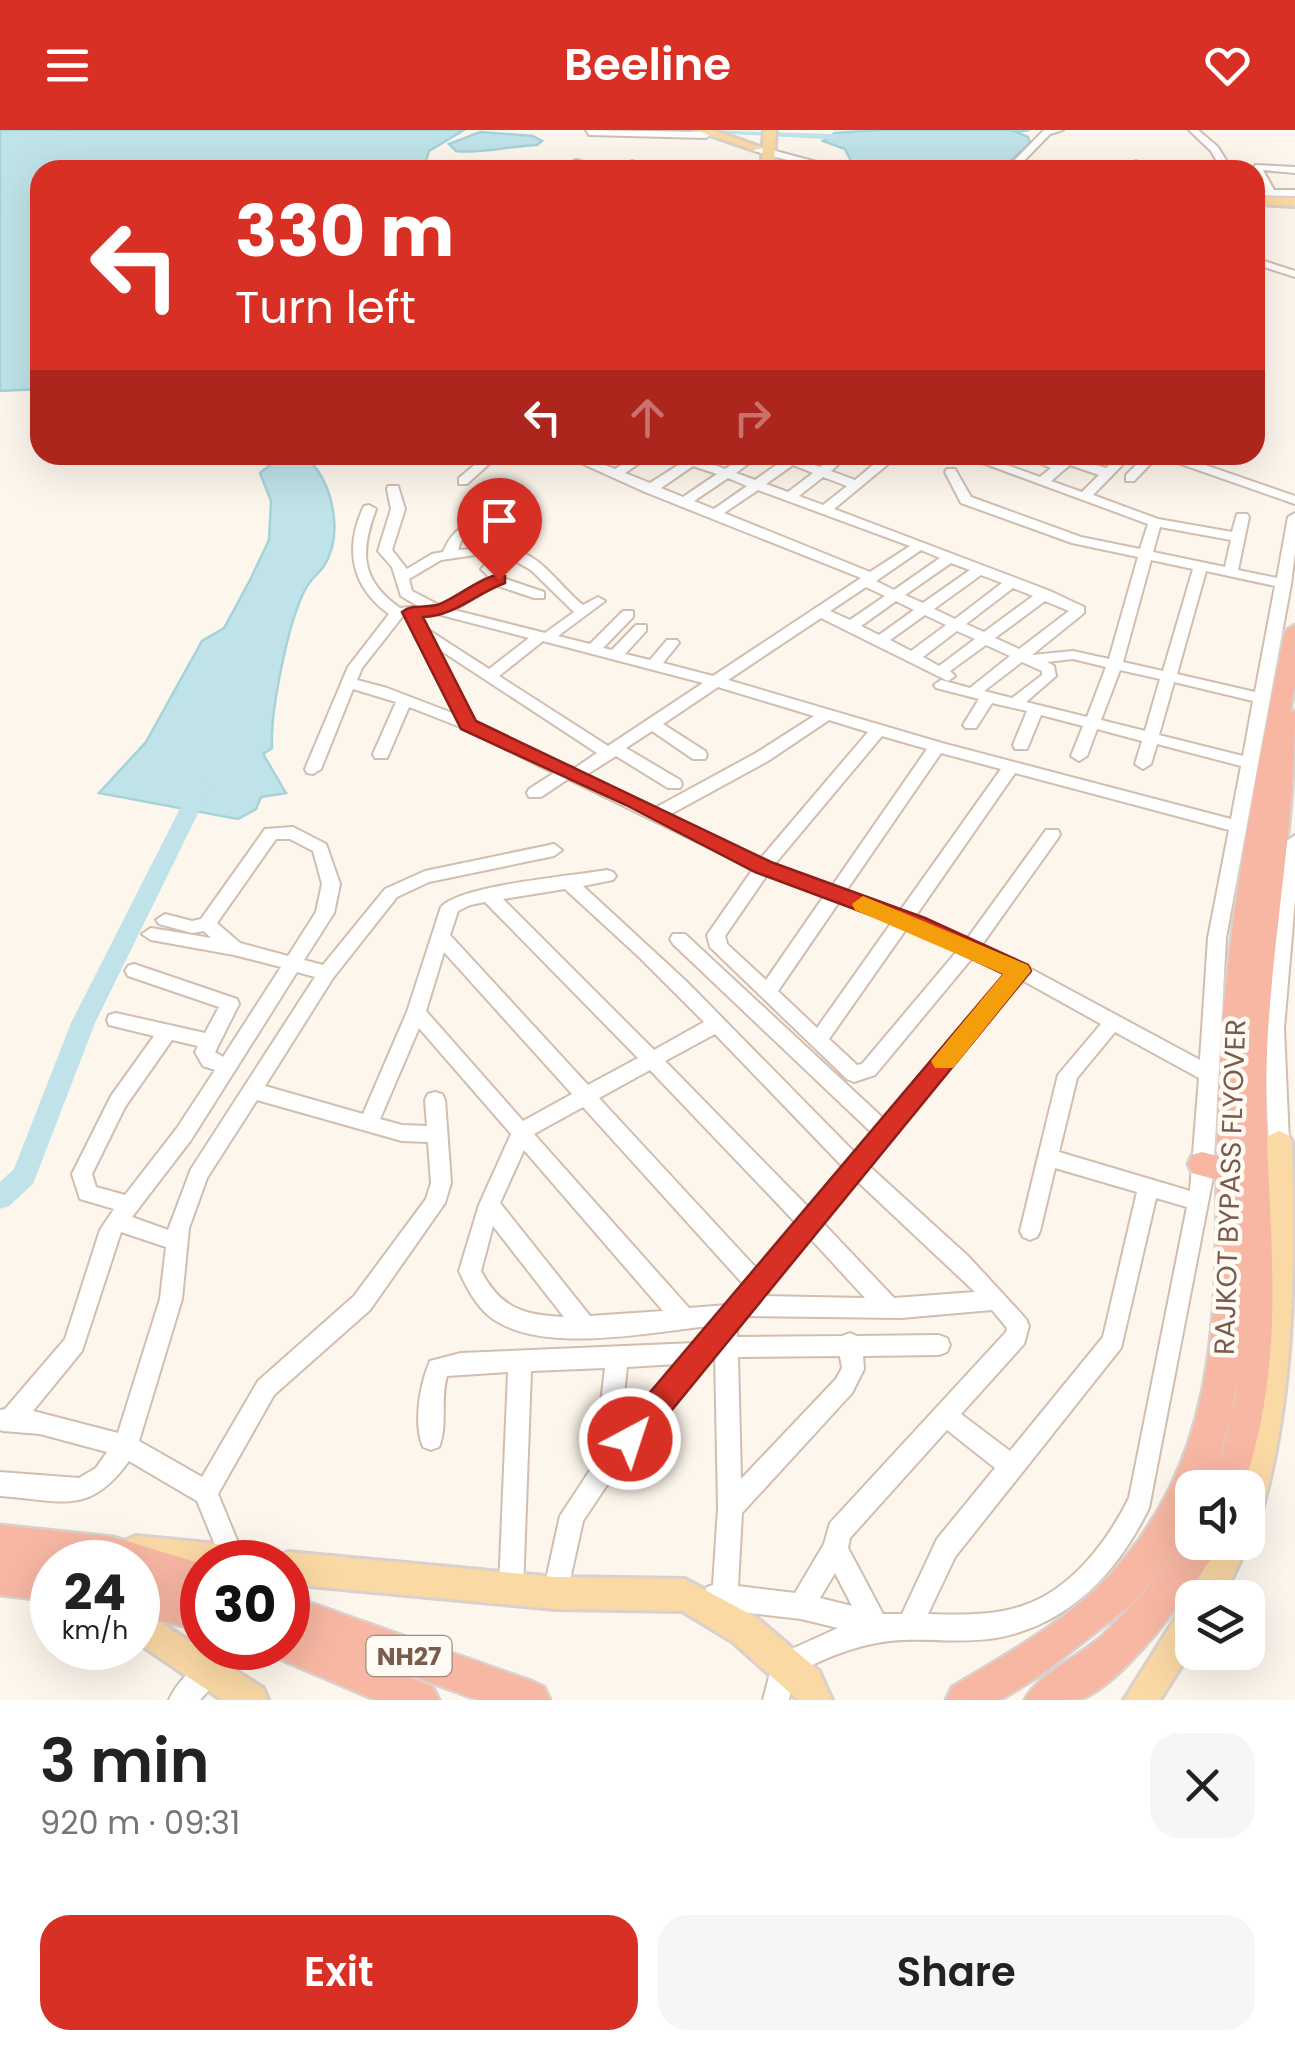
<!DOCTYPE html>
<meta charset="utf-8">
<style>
:root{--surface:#fff;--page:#f6f6f6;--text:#222;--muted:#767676;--accent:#d93025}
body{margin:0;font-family:Poppins,sans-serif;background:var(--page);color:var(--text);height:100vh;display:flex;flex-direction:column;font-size:38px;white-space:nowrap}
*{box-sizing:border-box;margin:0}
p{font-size:32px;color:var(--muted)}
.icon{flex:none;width:55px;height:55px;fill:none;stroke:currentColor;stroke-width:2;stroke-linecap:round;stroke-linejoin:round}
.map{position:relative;height:1570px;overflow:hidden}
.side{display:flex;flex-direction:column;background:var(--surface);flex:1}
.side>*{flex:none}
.top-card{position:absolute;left:30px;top:30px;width:1235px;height:305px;border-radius:30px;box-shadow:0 10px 40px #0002;background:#d93025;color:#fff;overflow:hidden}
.controls{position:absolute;left:1175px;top:1340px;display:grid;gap:20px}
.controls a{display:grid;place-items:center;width:90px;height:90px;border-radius:20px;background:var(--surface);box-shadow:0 10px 40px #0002;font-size:50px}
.speed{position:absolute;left:30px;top:1410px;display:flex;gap:20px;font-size:50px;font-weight:700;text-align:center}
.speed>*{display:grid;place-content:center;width:130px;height:130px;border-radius:50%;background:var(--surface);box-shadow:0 10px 40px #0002;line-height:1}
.speed small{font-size:25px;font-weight:400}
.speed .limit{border:15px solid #d22;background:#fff;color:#111}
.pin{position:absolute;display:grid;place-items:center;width:85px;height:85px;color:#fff;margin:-102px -42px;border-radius:50% 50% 50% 0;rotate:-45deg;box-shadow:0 0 10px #0007}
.pin .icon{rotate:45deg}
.me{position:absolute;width:110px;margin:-55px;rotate:40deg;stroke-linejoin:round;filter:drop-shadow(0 0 8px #0008)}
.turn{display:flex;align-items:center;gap:35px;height:210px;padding:0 40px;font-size:45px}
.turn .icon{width:130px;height:130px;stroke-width:2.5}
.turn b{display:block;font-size:70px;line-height:85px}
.lanes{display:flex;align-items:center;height:95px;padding:0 40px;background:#0003;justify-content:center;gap:50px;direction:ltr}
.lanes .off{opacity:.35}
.round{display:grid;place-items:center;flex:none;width:105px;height:105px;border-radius:30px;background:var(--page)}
.overview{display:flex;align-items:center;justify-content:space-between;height:170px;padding:0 40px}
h1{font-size:60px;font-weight:600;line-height:75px}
.button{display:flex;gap:20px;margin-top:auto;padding:20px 40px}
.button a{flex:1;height:115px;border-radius:30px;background:var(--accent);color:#fff;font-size:40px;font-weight:600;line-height:115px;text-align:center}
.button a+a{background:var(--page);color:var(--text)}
header{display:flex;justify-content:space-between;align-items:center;height:130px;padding:0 40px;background:var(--accent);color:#fff;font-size:45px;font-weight:600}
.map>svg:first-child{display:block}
</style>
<header><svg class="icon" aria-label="menu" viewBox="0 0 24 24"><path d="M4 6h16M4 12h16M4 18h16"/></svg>Beeline<svg class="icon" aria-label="heart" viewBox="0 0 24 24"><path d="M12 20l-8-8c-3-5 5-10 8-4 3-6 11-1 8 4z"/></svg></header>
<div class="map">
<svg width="1295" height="1570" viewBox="0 0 1295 1570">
<rect width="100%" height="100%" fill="#fdf6ec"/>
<!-- water -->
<path fill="#bfe3e8" stroke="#a5d3da" stroke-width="2.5" d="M 0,0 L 464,0 L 429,21 L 423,40 L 40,40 L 40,259 L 0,261 Z
M 878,0 L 1030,0 L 1016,2 L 1028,7 L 1030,13 L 1008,33 L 853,35 L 845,19 L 823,11 L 835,3 Z
M 480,2 L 533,6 L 542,11 L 537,15 C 509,16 482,24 456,21 L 449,14 Z
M 279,328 L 308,329 C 333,354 344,404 324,436 C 318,444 309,451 305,460 C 288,492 270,582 272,618 L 263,624 L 286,663 L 261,667 L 256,679 L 238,689 L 99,663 L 146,612 L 202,511 L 224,498 L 250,450 L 269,410 L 271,371 L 260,343 Z"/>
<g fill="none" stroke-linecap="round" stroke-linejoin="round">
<!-- river -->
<path fill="#bfe3e8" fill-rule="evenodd" d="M 705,0 L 862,5 L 868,8 L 862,11 L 711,3 Z
M 203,646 L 213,653 L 95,893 L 33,1054 L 9,1076 L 0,1079 L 0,1052 L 14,1039 L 71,893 L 193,653 Z"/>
<!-- minor casing -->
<g stroke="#d1beb0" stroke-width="4">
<path id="minor" d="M 586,0 L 706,2 L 710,5 L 706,8 L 589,5 Z
M 1044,0 L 1063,0 L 1050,4 L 1015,40 L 1005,40 Z
M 1189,0 L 1198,0 L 1218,17 L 1232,40 L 1222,40 L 1211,21 Z
M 757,16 L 839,38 L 841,40 L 825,40 L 754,21 Z
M 576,30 L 607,38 L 609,40 L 577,36 L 570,40 L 558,40 Z
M 632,31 L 635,32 L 635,36 L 628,40 L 616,40 Z
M 1136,31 L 1141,34 L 1141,40 L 1131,40 L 1131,34 Z
M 1042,32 L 1047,35 L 1044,40 L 1034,40 Z
M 657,35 L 660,36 L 660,40 L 648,40 Z
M 1103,35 L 1109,35 L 1111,37 L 1109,40 L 1099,40 Z
M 1210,35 L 1213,36 L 1215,40 L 1205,40 Z
M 1255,35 L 1295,37 L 1295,43 L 1263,40 L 1274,60 L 1295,60 L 1295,66 L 1255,65 L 1255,59 L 1264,59 L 1255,46 Z
M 1059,37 L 1063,38 L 1065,40 L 1054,40 Z
M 1255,128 L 1295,141 L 1295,147 L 1255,134 Z
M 486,325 L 499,325 L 467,354 L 459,354 L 459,348 Z
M 563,325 L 580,325 L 615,339 L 637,325 L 651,325 L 625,343 L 650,353 L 683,332 L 670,325 L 688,325 L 725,339 L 746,325 L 760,325 L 736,343 L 755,350 L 782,331 L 771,325 L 805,325 L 801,330 L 820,337 L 835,325 L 849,325 L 831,341 L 855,350 L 885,325 L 899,325 L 834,379 L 1050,461 L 1084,477 L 1084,483 L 1032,525 L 1073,521 L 1109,529 L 1138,427 L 1072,413 L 961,373 L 945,342 L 947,339 L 955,339 L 971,367 L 1081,407 L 1140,419 L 1148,394 L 961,325 L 979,325 L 1040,347 L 1051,338 L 1020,325 L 1038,325 L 1058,332 L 1066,325 L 1080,325 L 1077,329 L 1106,338 L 1119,325 L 1132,325 L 1093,365 L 1158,389 L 1232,402 L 1237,384 L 1247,384 L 1249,387 L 1238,440 L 1277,448 L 1288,387 L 1295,383 L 1295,423 L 1291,454 L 1226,808 L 1213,1047 L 1149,1378 C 1118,1442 1069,1495 996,1508 C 966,1513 934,1509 904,1510 C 865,1511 829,1526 794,1544 L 789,1570 L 763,1570 L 774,1527 L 838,1498 L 801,1489 L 716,1479 L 707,1475 L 703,1466 L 707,1457 L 713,1455 L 718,1378 L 715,1222 L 613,1346 L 583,1391 L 567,1463 L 564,1472 L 555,1475 L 546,1472 L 543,1463 L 560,1386 L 594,1334 L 605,1238 L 531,1241 L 523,1459 L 520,1468 L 511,1471 L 502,1468 L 499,1459 L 508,1242 L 447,1246 C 440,1269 448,1295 439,1317 L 431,1320 L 423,1317 C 413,1293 420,1254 430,1231 L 461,1223 L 695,1213 L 709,1196 C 650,1202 539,1226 489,1186 C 475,1174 467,1158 459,1141 L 479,1075 L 511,1004 L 419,898 L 380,989 L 402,995 L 427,996 L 425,970 L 428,964 L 435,962 L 442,964 L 445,970 L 451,1053 L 445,1073 L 370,1180 L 274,1265 L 218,1364 L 246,1432 L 222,1432 L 197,1371 L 129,1331 C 88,1387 62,1370 0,1366 L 0,1342 L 79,1348 L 96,1338 L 107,1322 L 40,1304 L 3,1301 L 0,1300 L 0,1280 L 5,1279 L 65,1209 L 100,1100 L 114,1079 L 80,1069 L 72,1044 L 111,966 L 154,906 L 109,895 L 107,890 L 109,885 L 116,883 L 205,903 L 219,877 L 128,846 L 125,841 L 128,836 L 134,834 L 237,869 L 239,874 L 215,922 L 223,927 L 281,837 L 234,825 L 151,810 L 142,804 L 151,798 L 211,808 L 204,801 L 192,803 L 159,794 L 156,790 L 165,784 L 192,791 L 201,789 L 265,699 L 293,697 L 326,714 L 340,754 L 334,783 L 304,830 L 323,835 L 385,759 L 425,741 L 554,714 L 562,720 L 554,726 L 429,752 L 397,767 L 333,848 L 265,956 L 363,984 L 407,882 L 441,777 C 461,755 572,746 607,740 L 613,742 L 616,746 L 613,750 L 583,756 L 687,852 L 855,1023 L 872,1003 L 673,814 L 670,809 L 673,804 L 685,804 L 884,989 L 1007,843 L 973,827 L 875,945 L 854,952 L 847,949 L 710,817 L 707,805 L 753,739 L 568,649 L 541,667 L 529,667 L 527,663 L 529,659 L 554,643 L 463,598 L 409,577 L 387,628 L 375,628 L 373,624 L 396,572 L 353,559 L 321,639 L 313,644 L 307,643 L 305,639 L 348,537 L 389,484 C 351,457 344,418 364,376 L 369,375 L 376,379 C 360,422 360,450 400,478 L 418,476 L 401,466 L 392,437 L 378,421 L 391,379 L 387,359 L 388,356 L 398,356 L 405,379 L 392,420 L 407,439 L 432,424 L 443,422 C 449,408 460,392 477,393 L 479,396 L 461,411 L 458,420 L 475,419 L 475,425 L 441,430 L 409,449 L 412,461 L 441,476 L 489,447 L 481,439 C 524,393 550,449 583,475 L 598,467 L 605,471 L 558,506 L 590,514 L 623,481 L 633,481 L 633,487 L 603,518 L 612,520 L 636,495 L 646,495 L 646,501 L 625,524 L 650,530 L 667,510 L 677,510 L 679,513 L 663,533 L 713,546 L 861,448 L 645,362 ZM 793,335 L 813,343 L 788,362 L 766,354 ZM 1070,335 L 1099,345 L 1082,362 L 1051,351 ZM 693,336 L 717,344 L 683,367 L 661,358 ZM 823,347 L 847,356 L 823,375 L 799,366 ZM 728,348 L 747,356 L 714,379 L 694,371 ZM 758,360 L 910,416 L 870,442 L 724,383 ZM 1160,397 L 1231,410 L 1225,437 L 1153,422 ZM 921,420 L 940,428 L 894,460 L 876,451 ZM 510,428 L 531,440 L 574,482 L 545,503 L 454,480 L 495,455 L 534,468 L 544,468 L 544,462 L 506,449 L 496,439 ZM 1151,430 L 1193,439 L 1163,541 L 1123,532 ZM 951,433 L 970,440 L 923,473 L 905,465 ZM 1206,441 L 1275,456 L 1255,562 L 1177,544 ZM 981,445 L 1002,453 L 955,489 L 934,479 ZM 866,457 L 885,466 L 850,490 L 830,481 ZM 1013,458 L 1033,466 L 984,502 L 966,494 ZM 896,471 L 914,480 L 879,505 L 861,496 ZM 1045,471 L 1069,481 L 1019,519 L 995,508 ZM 432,482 L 437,484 L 529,508 L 489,539 L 427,499 L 419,484 ZM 925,485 L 946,495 L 911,521 L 890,510 ZM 406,486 L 455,584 L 387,558 L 357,550 L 362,538 L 402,487 ZM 821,488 L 948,551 L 955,546 L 950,541 L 986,515 L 1010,526 L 970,558 L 941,550 L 934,555 L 936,558 L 979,569 L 963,595 L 966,598 L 976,598 L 992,573 L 1027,581 L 1013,615 L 1015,619 L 1027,619 L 1041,585 L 1083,596 L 1071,626 L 1079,631 L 1087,626 L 1097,599 L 1142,611 L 1135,634 L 1143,639 L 1151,634 L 1157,614 L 1241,636 L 1231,689 L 942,613 L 728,550 ZM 957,501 L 975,509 L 939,536 L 923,527 ZM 543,511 L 703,553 L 608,616 L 499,546 ZM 437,518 L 597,623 L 575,638 L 567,636 L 474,592 ZM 1073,529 L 1106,537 L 1087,587 L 1026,572 L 1056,546 L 1054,536 L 1047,532 ZM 1022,532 L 1042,541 L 1042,545 L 1012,568 L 984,561 ZM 1120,540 L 1160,549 L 1145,601 L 1101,590 ZM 1174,552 L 1253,571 L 1243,626 L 1159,605 ZM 718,557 L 814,586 L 756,623 L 655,678 L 586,645 L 616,626 L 668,658 L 680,658 L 682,654 L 680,650 L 626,618 L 652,601 L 693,629 L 705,629 L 707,625 L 705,621 L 663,594 ZM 829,590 L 868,602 L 760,729 L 669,685 L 768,631 ZM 882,606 L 927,619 L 832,756 L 774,735 ZM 941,623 L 1001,639 L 900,781 L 846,761 ZM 1015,643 L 1229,700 L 1208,808 L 1200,930 L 1018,832 L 981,816 L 1058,708 L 1060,704 L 1058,700 L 1046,700 L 967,809 L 915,787 ZM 276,709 L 290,709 L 313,721 L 322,754 L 316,782 L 288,826 L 240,813 L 217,793 ZM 767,745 L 824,766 L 766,850 L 727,814 L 725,806 ZM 565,759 L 638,826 L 704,892 L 654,920 L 503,769 ZM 485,772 L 638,928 L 588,955 L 450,805 L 458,781 L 470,775 ZM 839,772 L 892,792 L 817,898 L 778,861 ZM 907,798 L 958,820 L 862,934 L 857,935 L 829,909 ZM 444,822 L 572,964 L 523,991 L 426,881 ZM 297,842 L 315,847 L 191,1039 L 168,1100 L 132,1087 L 191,1010 ZM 1022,850 L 1101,894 L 1058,945 L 1020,1101 L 1023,1107 L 1030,1110 L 1037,1107 L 1040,1101 L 1055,1038 L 1137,1062 L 1103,1207 L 1010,1321 L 961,1284 L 1024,1214 L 1029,1196 L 1026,1189 L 969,1127 L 869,1036 ZM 1115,902 L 1199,948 L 1190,1061 L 1059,1022 L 1077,948 ZM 715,904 L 843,1037 L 809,1078 L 665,931 ZM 172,910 L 198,916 L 195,922 L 203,936 L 215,940 L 177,998 L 125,1065 L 96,1057 L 92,1044 L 125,977 ZM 650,940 L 796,1093 L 757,1139 L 599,968 ZM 257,970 L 402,1011 L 428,1012 L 431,1053 L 426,1069 L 354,1166 L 258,1251 L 202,1347 L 139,1311 L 182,1169 L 189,1098 L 207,1048 ZM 583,977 L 744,1155 L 727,1175 L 689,1178 L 534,1004 ZM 524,1020 L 663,1181 L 590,1186 L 500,1073 ZM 857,1051 L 975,1162 L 894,1168 L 822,1092 ZM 1156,1068 L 1187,1077 L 1129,1368 C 1107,1412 1071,1460 1022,1476 C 991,1486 960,1485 928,1484 L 955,1427 L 1121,1218 ZM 493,1096 L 564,1187 C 524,1185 501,1179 481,1141 ZM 121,1102 L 166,1117 L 160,1169 L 118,1303 L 33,1281 L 82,1221 ZM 810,1108 L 865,1168 L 761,1166 L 768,1164 L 770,1156 ZM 992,1180 L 1007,1198 L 1006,1202 L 830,1393 L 824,1414 L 795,1463 L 738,1456 L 742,1383 L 852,1263 L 864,1239 L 863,1226 L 939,1225 L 947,1222 L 950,1215 L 947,1208 L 939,1205 L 857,1206 L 850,1203 L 842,1206 L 737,1207 L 737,1196 L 747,1186 L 901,1188 ZM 840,1226 L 842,1238 L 836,1249 L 741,1349 L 738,1227 ZM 677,1234 L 620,1302 L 627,1237 ZM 947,1300 L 995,1338 L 937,1409 L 902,1484 L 883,1484 L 848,1418 L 850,1408 ZM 835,1443 L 852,1476 L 820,1468 Z
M 1146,325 L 1176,325 L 1295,366 L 1295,374 L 1158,326 L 1134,351 L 1126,351 L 1126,345 Z
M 1295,705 L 1295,770 L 1284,898 L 1289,1012 L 1286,1018 L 1279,1020 L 1272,1018 L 1269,1012 C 1261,910 1271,811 1287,711 Z
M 210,1527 L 219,1531 L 223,1540 L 219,1549 L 200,1570 L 169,1570 C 176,1554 194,1534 210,1527 Z"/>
</g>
<!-- major casing -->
<g stroke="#dad1cd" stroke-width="6">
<path id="major" d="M 695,0 L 713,0 L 763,18 L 753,20 Z
M 764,0 L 776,0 L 774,30 L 787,40 L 773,40 L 762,31 Z
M 1255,66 L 1295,68 L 1295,76 L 1255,74 Z
M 1279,1001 L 1288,1005 L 1292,1012 C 1295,1138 1295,1271 1259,1390 L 1248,1394 L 1248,1358 L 1240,1358 C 1278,1247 1268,1127 1266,1012 L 1270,1005 Z
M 136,1406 L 237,1416 L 248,1421 L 253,1432 L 202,1432 L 202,1444 L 138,1438 L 138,1432 L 125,1432 L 120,1422 L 125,1411 Z
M 1248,1409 L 1249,1412 L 1223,1468 L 1192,1468 L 1192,1519 L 1160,1570 L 1124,1570 L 1181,1479 L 1192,1474 L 1190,1468 L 1216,1412 L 1248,1412 Z
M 288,1422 L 555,1447 L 685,1449 L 757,1488 L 819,1541 L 832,1570 L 798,1570 L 733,1512 L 682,1481 L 555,1479 L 288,1454 L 288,1432 L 274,1432 L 277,1427 Z
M 138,1478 L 263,1558 L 268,1570 L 222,1570 L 138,1513 Z"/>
</g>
<!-- highway casing -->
<g stroke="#dad1cd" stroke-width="5">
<path id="highway" d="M 1295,495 L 1295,556 L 1290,582 L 1295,581 C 1295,695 1272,807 1267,921 C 1261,1076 1295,1206 1243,1358 L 1209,1358 L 1214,1345 L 1208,1358 L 1192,1358 L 1192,1389 L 1181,1412 L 1192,1398 L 1192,1412 L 1219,1412 L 1214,1424 C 1188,1464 1125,1552 1081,1569 C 1066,1570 1041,1570 1025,1570 C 1035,1547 1081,1525 1102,1506 C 1129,1480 1152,1452 1174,1423 L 1132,1474 L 1039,1546 L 1000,1570 L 946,1570 L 952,1557 C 1005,1525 1064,1493 1107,1448 C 1215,1335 1216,1197 1217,1050 L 1192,1043 L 1188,1034 L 1192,1025 L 1202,1022 L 1217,1026 C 1217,847 1249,675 1285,501 ZM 1241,1219 C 1237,1259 1231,1298 1217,1336 L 1235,1272 Z
M 0,1395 L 113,1407 L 202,1434 L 202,1500 L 138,1486 L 138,1432 L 52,1432 L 52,1471 L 0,1465 Z
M 288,1465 L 531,1551 L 544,1557 L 550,1570 L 479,1570 L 377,1533 L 433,1557 L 439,1570 L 376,1570 L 275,1527 L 271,1518 L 288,1518 Z"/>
</g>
<!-- minor -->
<use href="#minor" fill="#fff" fill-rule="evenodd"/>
<!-- major -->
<use href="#major" fill="#fbd9a5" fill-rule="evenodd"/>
<!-- highway -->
<use href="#highway" fill="#f7b7a3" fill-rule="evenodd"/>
</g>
<!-- route -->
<path fill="#d93025" stroke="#8d1f18" stroke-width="2.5" d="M 499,444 L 505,446 L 505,453 C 475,464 455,486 423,487 L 476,591 L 771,732 L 925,788 L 1028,835 L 1031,841 L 640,1319 L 630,1323 L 619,1319 L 614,1309 L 619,1299 L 1004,844 L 908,799 L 755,742 L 626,675 L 461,599 L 402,482 C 413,473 427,479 440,474 C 461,465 476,450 499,444 Z"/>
<!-- slow -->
<path fill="#f59e0b" d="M 863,766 L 1028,835 L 1031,841 L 953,938 L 935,938 L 931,931 L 1003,844 L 855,780 L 852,774 Z"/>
<g text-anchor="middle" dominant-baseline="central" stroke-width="9" stroke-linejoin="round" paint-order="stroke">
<!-- shield labels -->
<rect fill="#fffaf3" stroke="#a28b7f" stroke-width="2.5" x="366.5" y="1506" width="85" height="40" rx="8"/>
<g font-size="25" font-weight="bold" fill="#7a5c4d">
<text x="409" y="1526">NH27</text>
</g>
<!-- street labels -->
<g font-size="28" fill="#7a5c4d" stroke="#fffaf3">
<text transform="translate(1230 1057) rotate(-88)">RAJKOT BYPASS FLYOVER</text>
</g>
</g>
</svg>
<div class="controls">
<a><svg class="icon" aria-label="sound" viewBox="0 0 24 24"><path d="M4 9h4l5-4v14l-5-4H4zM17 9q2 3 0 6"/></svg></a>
<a><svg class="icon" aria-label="layers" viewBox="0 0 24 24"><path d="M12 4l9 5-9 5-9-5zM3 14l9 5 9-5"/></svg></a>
</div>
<div class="speed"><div>24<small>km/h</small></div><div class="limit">30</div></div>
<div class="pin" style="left:499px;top:450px;background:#d93025"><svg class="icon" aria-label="arrive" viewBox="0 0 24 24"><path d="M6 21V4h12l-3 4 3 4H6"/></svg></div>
<svg class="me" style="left:630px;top:1309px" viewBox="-20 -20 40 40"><circle r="17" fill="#d93025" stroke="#fff" stroke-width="3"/><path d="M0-11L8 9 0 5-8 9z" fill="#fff"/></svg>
<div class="top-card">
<div class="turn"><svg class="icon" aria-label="left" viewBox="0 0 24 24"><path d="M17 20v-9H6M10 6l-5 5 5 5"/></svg><div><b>330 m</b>Turn left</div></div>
<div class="lanes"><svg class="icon" aria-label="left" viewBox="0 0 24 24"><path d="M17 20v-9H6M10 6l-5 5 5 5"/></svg><svg class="icon off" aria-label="ahead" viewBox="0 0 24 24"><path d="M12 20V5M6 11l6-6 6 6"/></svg><svg class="icon off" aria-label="right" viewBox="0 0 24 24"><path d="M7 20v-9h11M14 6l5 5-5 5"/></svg></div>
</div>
</div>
<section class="side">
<div class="overview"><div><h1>3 min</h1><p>920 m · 09:31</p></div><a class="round"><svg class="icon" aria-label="close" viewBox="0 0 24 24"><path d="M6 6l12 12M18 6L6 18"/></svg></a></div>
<div class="button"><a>Exit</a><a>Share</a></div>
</section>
